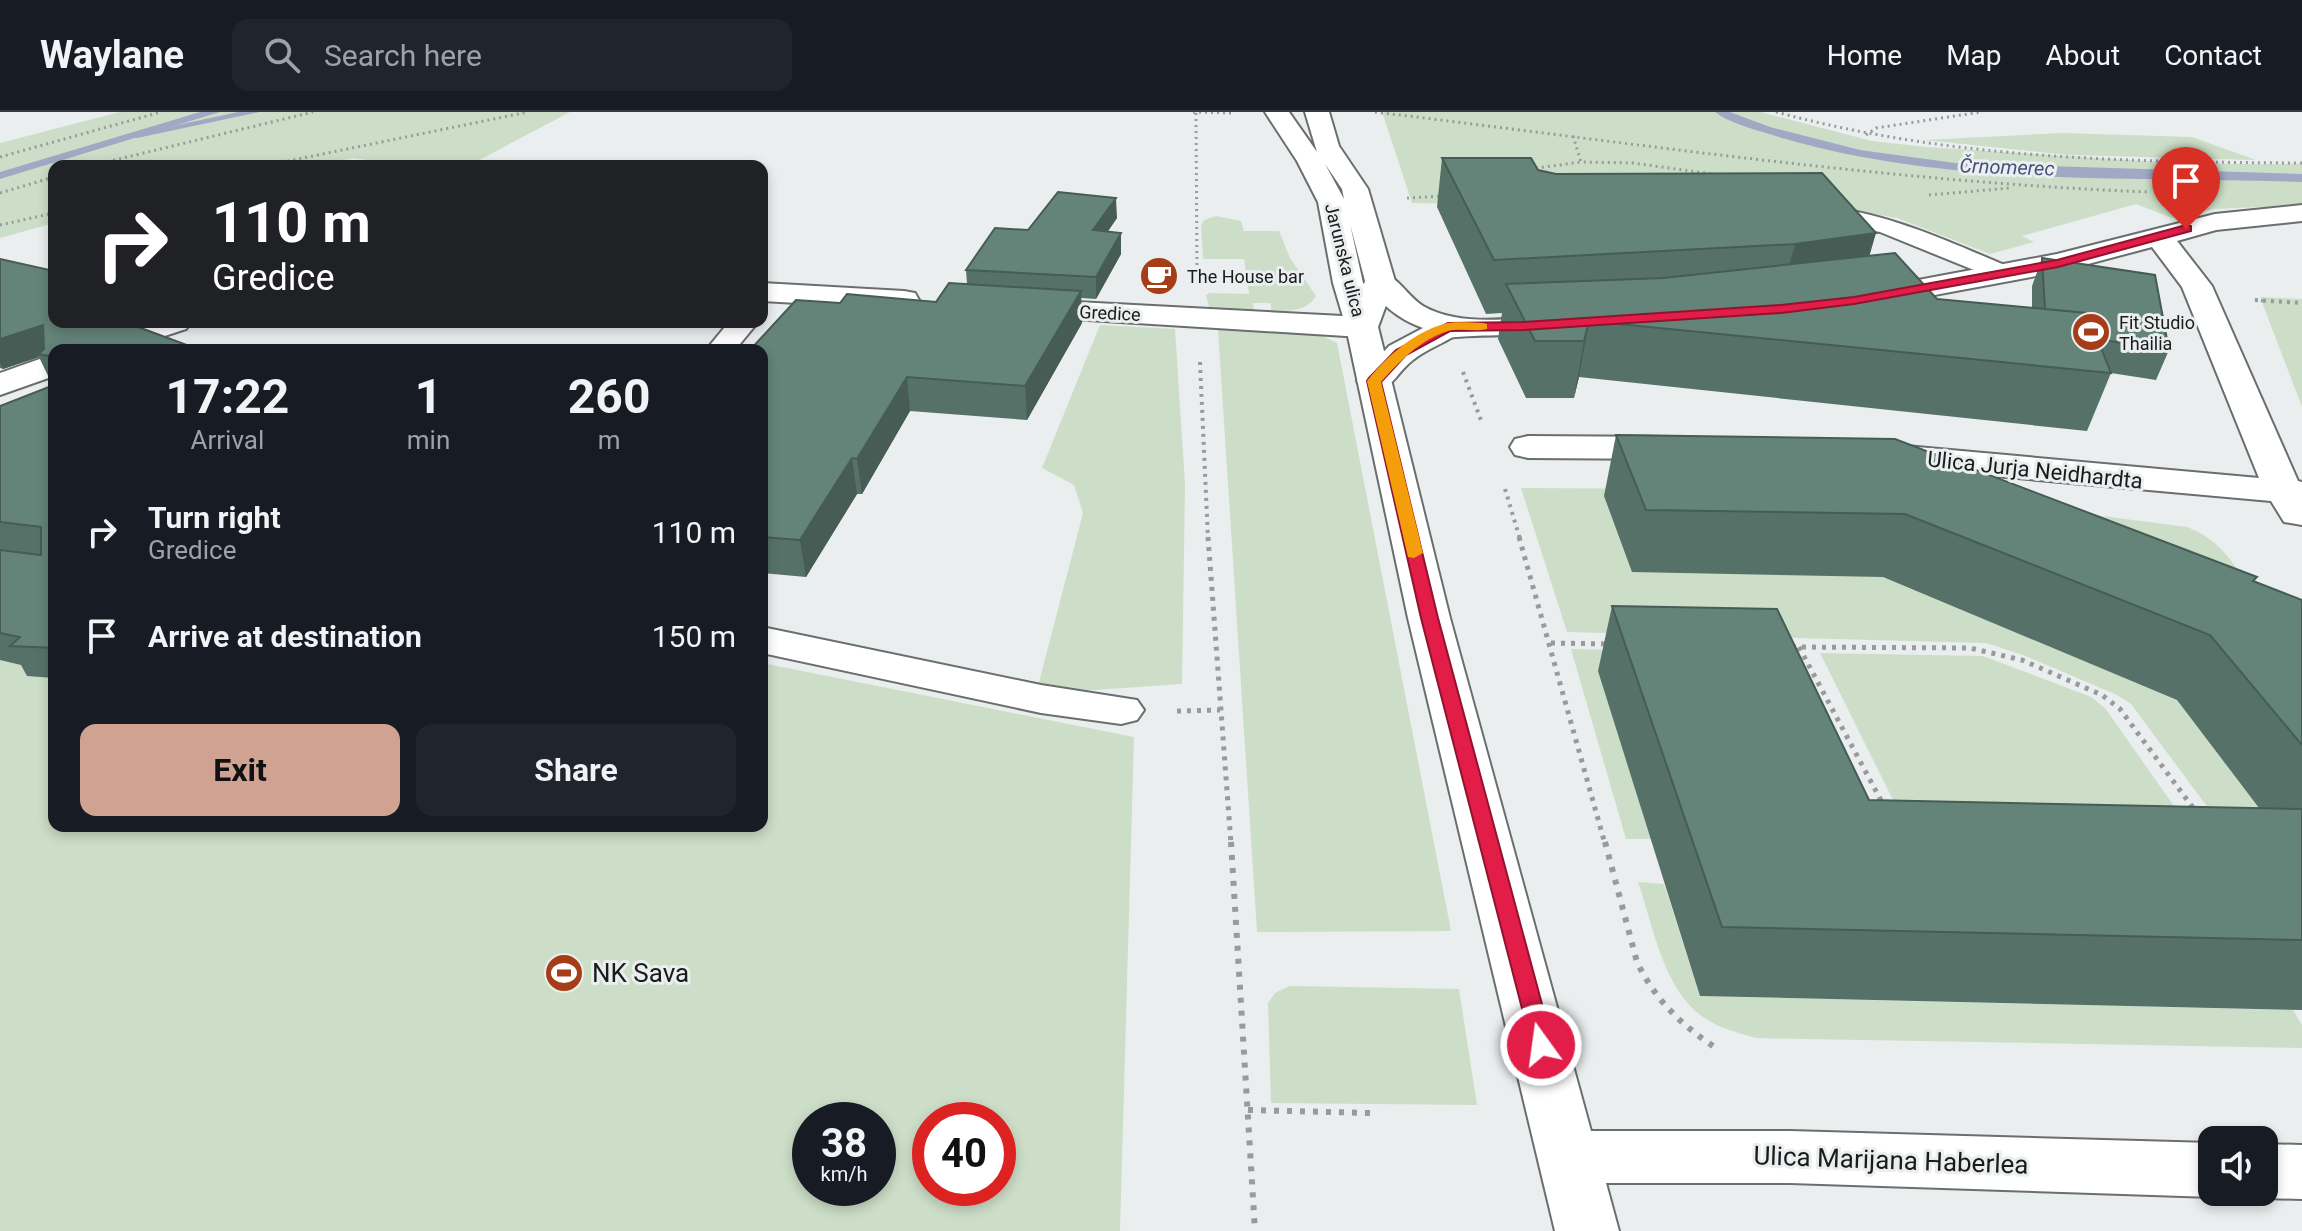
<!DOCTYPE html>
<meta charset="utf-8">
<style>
:root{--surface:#171b24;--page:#20242c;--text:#f1f3f6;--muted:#9ea1a6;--line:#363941;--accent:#cfa292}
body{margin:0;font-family:Roboto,sans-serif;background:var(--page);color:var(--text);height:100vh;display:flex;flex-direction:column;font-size:30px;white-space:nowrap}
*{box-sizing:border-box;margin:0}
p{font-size:26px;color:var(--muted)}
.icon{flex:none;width:44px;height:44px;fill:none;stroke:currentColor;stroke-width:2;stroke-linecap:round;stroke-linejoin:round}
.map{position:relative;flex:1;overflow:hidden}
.details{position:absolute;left:48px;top:232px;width:720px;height:488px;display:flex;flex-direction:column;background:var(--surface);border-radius:16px;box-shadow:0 4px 12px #0003}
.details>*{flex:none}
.guide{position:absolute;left:48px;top:48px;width:720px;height:168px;border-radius:16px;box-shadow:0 4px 12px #0003;background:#202124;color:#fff;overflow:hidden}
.buttons{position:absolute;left:2198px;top:1014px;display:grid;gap:16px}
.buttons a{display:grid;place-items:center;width:80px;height:80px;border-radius:16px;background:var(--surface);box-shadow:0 4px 12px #0003;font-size:40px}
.speed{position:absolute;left:792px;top:990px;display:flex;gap:16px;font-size:40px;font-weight:700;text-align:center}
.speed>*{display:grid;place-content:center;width:104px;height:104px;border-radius:50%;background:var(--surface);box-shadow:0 4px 12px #0003;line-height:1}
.speed small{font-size:20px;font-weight:400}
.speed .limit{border:12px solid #d22;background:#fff;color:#111}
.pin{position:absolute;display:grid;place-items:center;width:68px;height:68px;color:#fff;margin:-82px -34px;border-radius:50% 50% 50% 0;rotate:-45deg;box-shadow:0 0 8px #0007}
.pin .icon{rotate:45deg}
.me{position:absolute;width:88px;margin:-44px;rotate:346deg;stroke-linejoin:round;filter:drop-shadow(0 0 6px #0008)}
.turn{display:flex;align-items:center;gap:28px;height:168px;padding:0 32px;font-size:36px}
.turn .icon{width:104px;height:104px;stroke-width:2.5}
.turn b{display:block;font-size:56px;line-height:68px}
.eta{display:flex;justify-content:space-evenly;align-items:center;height:136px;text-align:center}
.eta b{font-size:48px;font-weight:700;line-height:56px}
.action{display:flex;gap:16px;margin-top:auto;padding:16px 32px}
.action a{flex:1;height:92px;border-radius:16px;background:var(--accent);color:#111;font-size:32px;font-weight:700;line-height:92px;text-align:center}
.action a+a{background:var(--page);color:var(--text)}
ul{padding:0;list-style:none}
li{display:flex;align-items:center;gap:24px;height:104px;padding:0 32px}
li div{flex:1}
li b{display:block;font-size:30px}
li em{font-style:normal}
header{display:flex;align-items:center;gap:48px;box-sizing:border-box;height:112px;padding:0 40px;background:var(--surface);border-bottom:2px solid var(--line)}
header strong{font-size:38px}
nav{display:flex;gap:44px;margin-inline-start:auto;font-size:28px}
.search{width:560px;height:72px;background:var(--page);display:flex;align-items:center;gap:20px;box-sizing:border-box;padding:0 28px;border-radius:16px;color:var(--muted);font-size:30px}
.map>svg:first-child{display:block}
</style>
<header>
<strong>Waylane</strong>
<div class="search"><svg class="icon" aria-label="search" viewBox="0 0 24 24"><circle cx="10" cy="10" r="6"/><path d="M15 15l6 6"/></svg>Search here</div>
<nav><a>Home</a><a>Map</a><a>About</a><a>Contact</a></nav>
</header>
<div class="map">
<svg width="2302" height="1119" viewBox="0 0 2302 1119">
<rect width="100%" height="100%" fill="#eaeeef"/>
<!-- green -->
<path fill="#ccdec7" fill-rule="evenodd" d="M 120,0 L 570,0 L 468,54 L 417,54 L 353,46 L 315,54 L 54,54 L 54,111 L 0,126 L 0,31 Z
M 1382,0 L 1714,0 L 1780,25 L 1823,35 L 1920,54 L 1971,59 L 2302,68 L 2302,93 L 2214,97 L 2172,106 L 2136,92 L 2022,124 L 2034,130 L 1990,142 L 1897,106 L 1846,97 L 1412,91 Z
M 1725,0 L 1761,0 L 1872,29 L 1926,35 L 2190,52 L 2302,52 L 2302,63 C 2233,62 2164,60 2095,59 C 1969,56 1843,49 1725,0 Z
M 2062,21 L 2192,25 L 2256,48 L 2067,43 L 1925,28 Z
M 1216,104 L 1241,109 L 1244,119 L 1279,119 L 1290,146 L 1316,184 C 1306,200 1288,199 1271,199 L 1271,191 L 1253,191 L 1254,199 L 1209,195 L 1206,183 L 1210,181 L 1249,182 L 1244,147 L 1203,147 L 1201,114 L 1204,108 Z
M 2260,185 L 2302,187 L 2302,295 Z
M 1100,213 L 1175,217 L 1185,373 L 1182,572 L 1079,579 L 1038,574 L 1083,401 L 1074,373 L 1042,356 Z
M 1218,217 L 1318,222 L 1337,231 L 1451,819 L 1257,820 Z
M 1521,376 L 1876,378 L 1883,465 L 2177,588 L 2302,753 L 1896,757 L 1599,559 L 1651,727 L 1626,727 L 1571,537 L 1731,541 L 1877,705 L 2217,708 L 2131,592 L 2117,583 L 2023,543 L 1986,531 L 1567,520 Z
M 2063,399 L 2187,415 C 2220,427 2233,451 2252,479 Z
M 0,468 L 54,475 L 54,714 L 762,714 L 762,551 L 1134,625 L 1120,1119 L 0,1119 ZM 810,1008 L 878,1008 L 878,1076 L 810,1076 ZM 930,1008 L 998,1008 L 998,1076 L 930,1076 Z
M 1820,541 L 1983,544 L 2091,585 L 2105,596 L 2181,704 L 1895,692 Z
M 1638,770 L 1664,772 L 1700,884 L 2293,898 L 2302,913 L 2302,936 L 1756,926 C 1739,921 1718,916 1703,905 C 1663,877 1653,813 1638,770 Z
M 1290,874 L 1459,877 L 1477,993 L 1271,991 L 1268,891 L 1275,881 Z"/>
<!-- water -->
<path fill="#a0a9c4" d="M 200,0 L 220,0 L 0,67 L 0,60 Z"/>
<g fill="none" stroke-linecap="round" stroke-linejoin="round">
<!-- stream -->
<path fill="#a0a9c4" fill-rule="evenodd" d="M 238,0 L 260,0 L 137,26 L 131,23 Z
M 1715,0 L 1730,0 L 1770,15 L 1860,38 L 1955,51 L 2302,62 L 2302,70 C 2129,64 1950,75 1782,26 C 1761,19 1732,13 1715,0 Z"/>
<!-- service casing -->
<g stroke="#6a6e6e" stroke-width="4">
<path id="service" d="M 1815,94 C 1886,99 1949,130 2014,157 L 2018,162 L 2014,167 L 1996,167 L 1880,120 L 1807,106 L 1803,101 L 1807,96 Z
M 729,210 L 758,210 L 735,238 L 706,238 Z"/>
</g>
<!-- minor casing -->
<g stroke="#6a6e6e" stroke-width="4">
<path id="minor" d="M 2302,93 L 2302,109 L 2216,118 L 2177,129 L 2212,174 L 2298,369 L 2302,370 L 2302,413 L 2284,410 L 2271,389 L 1895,355 L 1882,352 L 1877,344 L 1882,336 L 1895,333 L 2259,366 L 2182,175 L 2152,135 L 2058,160 L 1870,195 L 1859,193 L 1855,186 L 1859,179 L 1870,177 L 2057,142 L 2215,102 Z
M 1380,160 C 1398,164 1407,184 1423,194 C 1461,216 1516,206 1558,202 L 1569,205 L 1574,212 L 1569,219 L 1558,222 C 1542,223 1457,223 1451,226 C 1439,233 1424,239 1413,248 C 1393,263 1392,284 1362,276 L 1357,269 L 1389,234 L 1423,216 C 1396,206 1381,192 1365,169 L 1369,163 Z
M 762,171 L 904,179 L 915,181 L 919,188 L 915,195 L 904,197 L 762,189 Z
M 1020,187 L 1362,205 L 1373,208 L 1378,215 L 1373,222 L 1362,225 L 1009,203 L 1004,196 L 1009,189 Z
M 143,210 L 191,210 L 186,217 L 122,238 L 73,238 L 77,231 Z
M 54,242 L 54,264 L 0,283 L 0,261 Z
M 1528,324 L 1674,325 L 1687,328 L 1692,336 L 1687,344 L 1674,347 L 1528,346 L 1515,343 L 1510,335 L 1515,327 Z
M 762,515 L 1041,573 L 1137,588 L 1144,598 L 1137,608 L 1121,612 L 1041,601 L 762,541 Z"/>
</g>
<!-- tertiary casing -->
<g stroke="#6a6e6e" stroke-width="4">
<path id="tertiary" d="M 1265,0 L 1289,0 L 1317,40 L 1305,0 L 1329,0 L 1339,34 L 1368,77 L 1395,169 L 1378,215 L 1450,506 L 1591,1019 L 1790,1019 L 2212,1031 L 2212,1080 L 2225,1080 L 2212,1085 L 1790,1071 L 1606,1071 L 1619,1119 L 1555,1119 L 1408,506 L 1346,215 L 1333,171 L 1318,90 L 1297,49 ZM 1325,52 L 1342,77 L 1344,87 ZM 1350,112 L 1365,169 L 1364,172 L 1363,171 Z
M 2264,1032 L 2302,1033 L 2302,1087 L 2264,1086 L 2248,1080 L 2264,1080 Z"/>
</g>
<!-- path-far3 -->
<path stroke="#979b9b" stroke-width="3" stroke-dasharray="2 4" stroke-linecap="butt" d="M 1193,0 L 1232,1
M 1375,0 C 1632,31 1890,70 2149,80
M 1776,0 C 1951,47 2122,50 2302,51
M 1196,1 L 1197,164
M 1866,23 L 1876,16 L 1981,0
M 1573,24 L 1581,50 L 1633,51 L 1712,62
M 0,45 L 161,0
M 90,54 L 313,0
M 264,54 L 528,0
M 1530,57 L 1581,50
M 0,81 L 54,65
M 1929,83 L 2010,76
M 1407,86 L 1444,84
M 0,113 L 54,101
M 2255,188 L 2263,189"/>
<!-- path-far2 -->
<path stroke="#979b9b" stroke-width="4" stroke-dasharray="3 5" stroke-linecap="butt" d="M 2255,188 L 2302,191
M 1200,250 L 1208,427
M 1463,260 L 1482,311
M 1505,377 L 1520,427"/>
<!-- path-far1 -->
<path stroke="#979b9b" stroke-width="5" stroke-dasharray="4 6" stroke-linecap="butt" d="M 1208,425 L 1231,732
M 1519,425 L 1605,732
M 1551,531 L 1610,532
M 1792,535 L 1970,536 L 2022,548 L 2102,583 L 2120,597 L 2196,700
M 1799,535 L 1884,694
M 1177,599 L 1220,598"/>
<!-- path -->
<path stroke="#979b9b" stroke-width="6" stroke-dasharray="5 8" stroke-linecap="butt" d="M 1231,730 L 1255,1119
M 1605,730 L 1637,850 C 1655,887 1679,911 1713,934
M 1248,998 L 1370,1001"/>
<!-- service -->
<use href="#service" fill="#fff" fill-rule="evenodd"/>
<!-- minor -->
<use href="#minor" fill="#fff" fill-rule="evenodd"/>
<!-- tertiary -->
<use href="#tertiary" fill="#fff" fill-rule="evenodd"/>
</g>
<!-- wall -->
<path fill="#567268" d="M 1442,46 L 1538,58 L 1870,144 L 1937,187 L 2032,196 L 2032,174 L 2042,146 L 2169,238 L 2156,268 L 2111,261 L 2087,319 L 1579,265 L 1574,286 L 1526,286 L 1498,227 L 1502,201 L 1486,202 L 1437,95 Z
M 1117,106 L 1107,120 L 1121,142 L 1096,187 L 1081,186 L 1082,211 L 1027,308 L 910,299 L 862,382 L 857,382 L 806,465 L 762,461 L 762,238 L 840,191 L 936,190 L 967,172 L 966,158 L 1028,118 Z
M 0,147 L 54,210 L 91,210 L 93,214 L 54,238 L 54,269 L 50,268 L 39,245 L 3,257 L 0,256 Z
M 54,273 L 54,566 L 27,564 L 21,553 L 0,548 L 0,294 Z
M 1616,323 L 2254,469 L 2302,488 L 2302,898 L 1700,884 L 1598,559 L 1612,494 L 1869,688 L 2259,696 L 2177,588 L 1883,465 L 1632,460 L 1604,384 Z"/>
<!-- shaded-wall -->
<path fill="#465c55" d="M 1116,86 L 1117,106 L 1094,140 L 1093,118 Z
M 1121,121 L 1121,142 L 1096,187 L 1096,165 Z
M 1876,121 L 1861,173 L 1781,185 L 1795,132 Z
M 1081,179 L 1082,211 L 1027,308 L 1025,274 Z
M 1589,209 L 1579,265 L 1574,286 L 1584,229 Z
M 61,210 L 91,210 L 96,222 L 59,214 Z
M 43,213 L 55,238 L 38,242 L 39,245 L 3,257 L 0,251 L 0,227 Z
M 907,265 L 910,299 L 862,382 L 857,347 Z
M 852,346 L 857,382 L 806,465 L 800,428 Z"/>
<!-- building -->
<path fill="#648479" stroke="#465c55" stroke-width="2" d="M 1442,46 L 1531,46 L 1538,58 L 1556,62 L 1822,61 L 1876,121 L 1795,132 L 1494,148 Z
M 1058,80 L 1116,86 L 1093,118 L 1121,121 L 1096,165 L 966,158 L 995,116 L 1028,118 Z
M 1895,141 L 1937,187 L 2087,201 L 2111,261 L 1589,209 L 1584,229 L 1535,229 L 1506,172 L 1663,166 Z
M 2042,146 L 2155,163 L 2169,238 L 2097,227 L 2087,201 L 2045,197 Z
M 0,147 L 54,159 L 54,210 L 61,210 L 59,214 L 110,215 L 125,210 L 200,238 L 54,238 L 54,245 L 38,242 L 44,237 L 43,213 L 0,227 Z
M 949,171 L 1081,179 L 1025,274 L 907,265 L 857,347 L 852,346 L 800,428 L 762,425 L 762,238 L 750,238 L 796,188 L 840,191 L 847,182 L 936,190 Z
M 54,273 L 54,536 L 10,534 L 20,525 L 0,521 L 0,438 L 41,443 L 41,415 L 0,410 L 0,294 Z
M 1616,323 L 1895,327 L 2257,465 L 2253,469 L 2302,488 L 2302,633 L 2210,523 L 1905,402 L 1646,398 Z
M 1612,494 L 1777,497 L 1869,688 L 2302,697 L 2302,828 L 1722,815 Z"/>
<!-- route -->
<path fill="#e11d48" stroke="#92132f" stroke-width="2" d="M 2186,113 L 2191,114 L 2191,119 L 2058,155 L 1854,192 L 1781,201 L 1524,218 L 1450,219 L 1406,243 L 1381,270 L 1438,506 L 1553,933 L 1549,939 L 1541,942 L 1533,939 L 1421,506 L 1367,269 L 1369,266 L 1396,238 L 1448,211 L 1524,210 L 1781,193 L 1854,185 L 2057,148 Z"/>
<!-- slow -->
<path fill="#f59e0b" d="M 1483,211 L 1487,212 L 1487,217 C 1475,220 1461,216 1448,219 C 1421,227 1399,250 1381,270 L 1423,441 L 1414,446 L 1408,445 L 1367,269 C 1386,245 1414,220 1444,212 C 1456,209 1471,211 1483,211 Z"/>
<!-- icons -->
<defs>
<g id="cafe-disc" transform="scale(2)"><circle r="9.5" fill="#a53e18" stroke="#eaeeef"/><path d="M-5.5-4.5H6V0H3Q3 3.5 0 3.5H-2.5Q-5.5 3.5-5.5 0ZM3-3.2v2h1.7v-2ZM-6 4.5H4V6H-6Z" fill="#fff"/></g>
<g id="stadium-disc" transform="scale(2)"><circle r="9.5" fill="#a53e18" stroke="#eaeeef"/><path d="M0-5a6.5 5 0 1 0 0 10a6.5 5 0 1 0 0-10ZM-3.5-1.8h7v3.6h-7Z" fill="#fff"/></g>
</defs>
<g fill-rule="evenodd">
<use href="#cafe-disc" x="1159" y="164"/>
<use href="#stadium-disc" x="2091" y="220"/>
<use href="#stadium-disc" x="564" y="861"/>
</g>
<g text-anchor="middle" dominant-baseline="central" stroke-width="6" stroke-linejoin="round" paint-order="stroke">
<!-- far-street labels -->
<g font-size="18" fill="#1a1c1c" stroke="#eaeeef">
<text transform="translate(1345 148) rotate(76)">Jarunska ulica</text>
<text transform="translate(1110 201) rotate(3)">Gredice</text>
</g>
<!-- far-poi labels -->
<g font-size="18" fill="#1a1c1c" stroke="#eaeeef" text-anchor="start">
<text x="1187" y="164">The House bar</text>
<text x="2119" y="210">Fit Studio<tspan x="2119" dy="21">Thailia</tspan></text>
</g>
<!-- far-water labels -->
<g font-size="20" font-style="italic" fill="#46527c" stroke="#eaeeef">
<text transform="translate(2007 55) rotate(2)">Črnomerec</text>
</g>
<!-- street labels -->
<g font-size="22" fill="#1a1c1c" stroke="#eaeeef">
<text transform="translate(2035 358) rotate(6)">Ulica Jurja Neidhardta</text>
</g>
<!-- near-poi labels -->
<g font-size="26" fill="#1a1c1c" stroke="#eaeeef" text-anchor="start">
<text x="592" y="861">NK Sava</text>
</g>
<!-- near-street labels -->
<g font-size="26" fill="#1a1c1c" stroke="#eaeeef">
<text transform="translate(1891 1048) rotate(2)">Ulica Marijana Haberlea</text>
</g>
</g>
</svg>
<div class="buttons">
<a><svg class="icon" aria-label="sound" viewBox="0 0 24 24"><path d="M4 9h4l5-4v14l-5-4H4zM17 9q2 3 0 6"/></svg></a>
</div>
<div class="speed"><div>38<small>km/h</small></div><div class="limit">40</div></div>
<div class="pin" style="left:2186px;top:117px;background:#d93025"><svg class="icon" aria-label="arrive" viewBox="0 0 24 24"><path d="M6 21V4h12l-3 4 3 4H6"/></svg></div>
<svg class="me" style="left:1541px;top:933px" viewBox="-20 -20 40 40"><circle r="17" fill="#e11d48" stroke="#fff" stroke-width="3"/><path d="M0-11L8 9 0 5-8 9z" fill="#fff"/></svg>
<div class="guide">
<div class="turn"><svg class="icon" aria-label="right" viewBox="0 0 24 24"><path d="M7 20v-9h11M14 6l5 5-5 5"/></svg><div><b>110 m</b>Gredice</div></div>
</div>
<section class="details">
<div class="eta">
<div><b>17:22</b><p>Arrival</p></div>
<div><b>1</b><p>min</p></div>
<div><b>260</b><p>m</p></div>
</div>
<ul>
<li><svg class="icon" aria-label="right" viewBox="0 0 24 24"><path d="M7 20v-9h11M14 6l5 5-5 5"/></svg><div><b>Turn right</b><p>Gredice</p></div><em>110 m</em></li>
<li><svg class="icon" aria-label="arrive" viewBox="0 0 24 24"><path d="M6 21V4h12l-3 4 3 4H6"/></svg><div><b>Arrive at destination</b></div><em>150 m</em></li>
</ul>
<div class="action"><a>Exit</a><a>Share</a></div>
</section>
</div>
